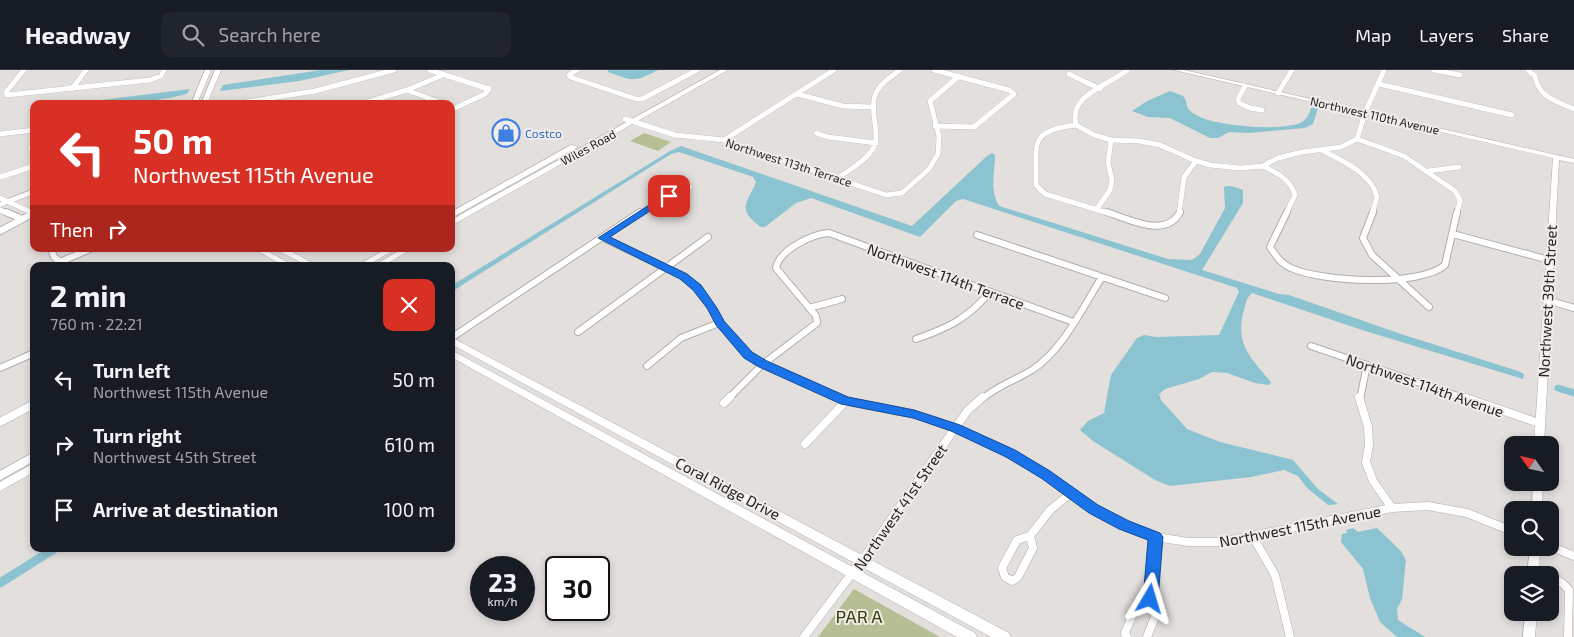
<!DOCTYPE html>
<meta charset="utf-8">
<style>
:root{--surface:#171b24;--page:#20242c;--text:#f1f3f6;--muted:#9ea1a6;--line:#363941}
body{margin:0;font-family:"Exo 2",sans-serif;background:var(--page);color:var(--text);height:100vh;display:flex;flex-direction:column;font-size:19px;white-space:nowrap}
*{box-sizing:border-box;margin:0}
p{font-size:16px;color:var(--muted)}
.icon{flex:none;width:28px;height:28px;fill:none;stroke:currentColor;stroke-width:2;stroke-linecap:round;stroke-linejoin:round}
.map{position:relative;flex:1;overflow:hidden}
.sheet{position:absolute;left:30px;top:192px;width:425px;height:290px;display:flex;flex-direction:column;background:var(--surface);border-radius:10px;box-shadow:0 2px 8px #0003}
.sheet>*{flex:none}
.top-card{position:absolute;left:30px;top:30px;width:425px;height:152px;border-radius:10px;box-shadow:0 2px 8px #0003;background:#d93025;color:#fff;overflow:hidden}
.needle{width:32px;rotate:304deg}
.buttons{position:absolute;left:1504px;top:366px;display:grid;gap:10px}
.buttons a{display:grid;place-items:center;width:55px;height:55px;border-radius:10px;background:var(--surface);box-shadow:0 2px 8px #0003;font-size:25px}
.speed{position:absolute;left:470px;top:486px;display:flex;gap:10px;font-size:25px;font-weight:700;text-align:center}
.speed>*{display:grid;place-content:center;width:65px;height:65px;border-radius:50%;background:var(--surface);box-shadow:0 2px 8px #0003;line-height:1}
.speed small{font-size:12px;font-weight:400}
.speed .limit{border:2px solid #111;border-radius:8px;background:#fff;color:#111}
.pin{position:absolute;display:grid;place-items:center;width:42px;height:42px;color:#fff;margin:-21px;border-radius:10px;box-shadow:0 2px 8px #0006}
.me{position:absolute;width:55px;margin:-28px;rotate:7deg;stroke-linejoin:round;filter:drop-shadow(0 0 4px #0008)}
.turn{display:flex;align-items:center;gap:18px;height:105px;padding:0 20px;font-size:22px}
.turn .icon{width:65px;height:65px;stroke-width:2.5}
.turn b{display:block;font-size:35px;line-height:42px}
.then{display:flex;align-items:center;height:48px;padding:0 20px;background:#0003;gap:10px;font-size:19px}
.round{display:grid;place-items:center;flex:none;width:52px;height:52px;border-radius:10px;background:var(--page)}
.head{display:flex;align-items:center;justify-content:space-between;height:85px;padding:0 20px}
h1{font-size:30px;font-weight:700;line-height:38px}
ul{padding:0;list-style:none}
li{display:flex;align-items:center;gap:15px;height:65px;padding:0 20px}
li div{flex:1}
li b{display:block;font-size:19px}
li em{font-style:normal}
header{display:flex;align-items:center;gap:30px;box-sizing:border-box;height:70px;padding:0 25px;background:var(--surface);border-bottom:1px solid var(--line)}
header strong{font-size:24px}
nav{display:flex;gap:28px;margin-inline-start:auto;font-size:18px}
.search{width:350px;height:45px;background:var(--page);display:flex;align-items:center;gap:12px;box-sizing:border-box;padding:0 18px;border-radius:10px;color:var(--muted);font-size:19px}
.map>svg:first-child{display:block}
</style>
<header>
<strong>Headway</strong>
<div class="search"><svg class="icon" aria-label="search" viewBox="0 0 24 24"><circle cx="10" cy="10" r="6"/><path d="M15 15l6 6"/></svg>Search here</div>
<nav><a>Map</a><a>Layers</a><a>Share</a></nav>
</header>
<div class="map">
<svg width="1574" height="567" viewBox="0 0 1574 567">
<rect width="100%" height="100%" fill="#e3dfdd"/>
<!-- green -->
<path fill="#b6bf93" d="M 644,63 L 671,72 L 658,81 L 630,71 Z
M 854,519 L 940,567 L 818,567 Z"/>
<!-- water -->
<path fill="#8cc3d1" d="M 321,0 L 349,0 L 299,11 L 220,21 L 223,15 Z
M 608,0 L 658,0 C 633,13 633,11 608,2 Z
M 190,19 L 187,24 C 149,34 110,34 70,34 Z
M 1170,21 L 1183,26 C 1190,34 1182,38 1198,46 C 1216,56 1285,62 1302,52 C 1307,49 1310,42 1312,36 L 1318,38 L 1313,54 L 1305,58 L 1248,63 L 1229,62 L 1218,68 L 1210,68 L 1170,48 L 1148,47 L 1132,41 L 1147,31 Z
M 681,76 L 912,156 L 987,86 L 992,83 L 995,85 C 995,104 989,118 999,136 L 1168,189 L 1192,190 L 1200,184 L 1225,138 L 1224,117 C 1230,114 1237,118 1243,120 L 1243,133 L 1202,200 L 1279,224 L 1289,225 L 1401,264 L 1518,301 L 1524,304 L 1523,309 L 1362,260 L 1252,223 C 1246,228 1246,233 1244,240 C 1234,273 1251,288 1271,312 L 1269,315 L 1255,313 L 1227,303 L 1212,302 L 1199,309 L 1165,319 L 1159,324 L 1161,330 L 1187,359 L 1220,372 L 1293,390 L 1318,419 L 1338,434 L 1328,435 L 1307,418 L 1298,406 L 1284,400 L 1251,407 L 1170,416 L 1155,410 L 1093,371 L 1080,360 L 1088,351 L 1104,343 L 1111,305 L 1137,268 L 1144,265 L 1156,267 L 1219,265 L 1239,222 L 1237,218 L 963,129 L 956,131 L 920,167 L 811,128 L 796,133 L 765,157 L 761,157 C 736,139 747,134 756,112 L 753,107 L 679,82 L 671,84 L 451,222 L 451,216 L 670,81 Z
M 1353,458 L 1358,462 L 1377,458 L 1401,481 L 1406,490 L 1402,529 L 1397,539 L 1398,550 L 1425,567 L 1397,567 L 1380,552 L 1370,528 L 1363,499 L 1341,472 L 1342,464 L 1347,463 L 1346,460 Z"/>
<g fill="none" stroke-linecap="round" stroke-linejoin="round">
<!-- canal-far1 -->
<path stroke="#8cc3d1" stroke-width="7" d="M 1558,318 L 1574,323"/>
<!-- canal -->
<path stroke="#8cc3d1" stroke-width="9" d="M 0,513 L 54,479"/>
<!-- minor-far2 casing -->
<g stroke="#b1adab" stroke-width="5.5">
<path id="minor-far2" d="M 24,0 L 6,22 L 7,25 L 150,10 L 161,6 L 164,0
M 430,0 L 489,19 L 485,24 L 451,40
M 577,0 L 569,5 L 570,7 L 636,29 L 642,29 L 697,0
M 934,0 L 1009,20 L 1014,24 L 974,57 L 935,56
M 1127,0 C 1109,15 1068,25 1076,55 L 1094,65 L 1111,70 L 1139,71 L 1160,75 L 1196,91 L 1210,95 L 1240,98 L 1263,96 L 1278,88 L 1302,82 L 1341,77 L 1357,69 L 1365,43 L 1384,0
M 1434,0 L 1460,5
M 1528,0 L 1535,6 C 1538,27 1557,32 1574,39
M 1069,4 L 1100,19
M 1379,14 L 1512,45
M 1245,16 L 1238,29 L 1239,33 L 1250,38 L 1262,40
M 72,19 L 86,0
M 407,20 L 444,34
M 1278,23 L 1292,0
M 797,24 L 843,36 L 871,37
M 234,34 L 315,21 L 394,0
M 361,34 L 407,20 L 443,5
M 625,49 L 675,65 L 724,70 L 886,125 L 902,123 L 929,99 L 938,84 L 939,66 L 930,31 L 959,6
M 1076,55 C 1027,61 1037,74 1036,115 L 1045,124 L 1111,144
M 816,63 L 828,67 L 876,73
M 0,64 L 34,60
M 1357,69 L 1404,86 L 1455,121 L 1460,130 L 1457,144
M 724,70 L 834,0
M 34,72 L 31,79 L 34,85
M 1322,80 C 1341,91 1372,103 1377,127 L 1372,144
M 1263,96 C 1277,103 1290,109 1295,125 L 1286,144
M 1428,101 L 1459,97
M 0,107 L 34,96
M 838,108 C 850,99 870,89 875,74 C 877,68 876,61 875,54 C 870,23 875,18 900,0
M 0,128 L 33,143
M 0,140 L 9,144
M 1096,140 L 1110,120 L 1112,110 L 1108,93 L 1111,70
M 638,144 L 650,136 L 690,117
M 1179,144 L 1184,107 L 1196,91"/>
</g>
<!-- minor-far1 casing -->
<g stroke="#b1adab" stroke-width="8">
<path id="minor-far1" d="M 6,142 L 22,149
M 1107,142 C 1128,149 1166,169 1180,142
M 1287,142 L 1270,177 C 1276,186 1281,194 1291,198 C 1321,212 1421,217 1445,195 L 1457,142
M 1373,142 L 1363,168 L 1372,185 L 1429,237
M 0,161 L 34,143
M 1453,164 L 1549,190
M 977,165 L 1165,228
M 603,168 L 684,206 L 697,218 L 712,238 L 719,253 L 748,285 L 763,294 L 841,329
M 51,179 L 54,187 L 66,196
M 60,192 L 90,179
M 1547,230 L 1574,238
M 809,238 L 842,229
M 578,262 L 708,167
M 451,268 L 640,142
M 916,269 C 948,258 967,249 990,222
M 1311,276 L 1467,329
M 647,296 L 681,268 L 719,253
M 0,298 L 34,283
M 728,329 L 763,294 L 817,253 L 816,246 L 776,198 C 779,180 812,164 829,163 L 1073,252
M 982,329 C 1000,314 1014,311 1032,300 C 1063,280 1083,237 1102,207
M 1360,329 L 1367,295"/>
</g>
<!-- minor casing -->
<g stroke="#b1adab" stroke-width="9">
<path id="minor" d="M 838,327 L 846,331 L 914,344 L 956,358 L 1011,383 L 1046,404 L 1093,439 L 1124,455 L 1156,467 L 1188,472 L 1221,472 L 1392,438 L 1428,436 L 1467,443 L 1512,461
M 1359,327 L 1368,357 L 1369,375 L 1366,392 L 1373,411 L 1392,438
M 1463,327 L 1539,353
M 724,333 L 730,327
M 0,352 L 34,334
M 805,374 L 846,331
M 1030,466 L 1033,478 L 1018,507 L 1012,511 L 1005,507 L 1002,498 L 1017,470 Z
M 1030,466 L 1050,440 L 1070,424
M 1253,467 L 1275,505 L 1290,567
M 1550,476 L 1574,486
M 1550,508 L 1562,513 L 1569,520 L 1568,567
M 804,567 L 868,482 L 968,340 L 983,327
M 1127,567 L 1125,563 L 1138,532 L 1150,529
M 1147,567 L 1157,542 L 1150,529 L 1156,467"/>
</g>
<!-- tertiary casing -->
<g stroke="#b1adab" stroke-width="1">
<path id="tertiary" d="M 1174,0 L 1184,0 L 1574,89 L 1574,93 L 1559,90 L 1544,375 L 1534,375 L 1553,88 Z
M 34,119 L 34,124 L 0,137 L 0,132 Z
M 34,382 L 34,391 L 0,410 L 0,401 Z
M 34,393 L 34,402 L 0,421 L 0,412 Z
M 1533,412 L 1543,412 L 1542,440 L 1532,440 Z
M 1530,478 L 1540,478 L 1539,505 L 1527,505 Z
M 1525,542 L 1537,542 L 1535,567 L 1523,567 Z"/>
</g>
<!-- secondary casing -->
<g stroke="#b1adab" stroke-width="1">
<path id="secondary" d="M 205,0 L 211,0 L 197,34 L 191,34 Z
M 215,0 L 221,0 L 207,34 L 201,34 Z
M 720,0 L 728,0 L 451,156 L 451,150 Z
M 571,75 L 578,77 L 451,148 L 451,142 Z
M 254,179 L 264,179 L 294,196 L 284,196 Z
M 277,179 L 287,179 L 318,196 L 308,196 L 278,181 Z
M 386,179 L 396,179 L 366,196 L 356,196 Z
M 402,179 L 412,179 L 383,196 L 373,196 Z
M 451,267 L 1009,563 L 1011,567 L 991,567 L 451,274 Z
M 451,280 L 975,563 L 977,567 L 957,567 L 451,287 Z"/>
</g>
<!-- minor-far2 -->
<use href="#minor-far2" stroke="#fff" stroke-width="5"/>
<!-- minor-far1 -->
<use href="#minor-far1" stroke="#fff" stroke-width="6"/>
<!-- minor -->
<use href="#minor" stroke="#fff" stroke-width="8"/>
<!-- tertiary -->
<use href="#tertiary" fill="#fff" fill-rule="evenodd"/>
<!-- secondary -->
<use href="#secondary" fill="#fff" fill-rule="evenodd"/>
</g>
<!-- route -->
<path fill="#1a73e8" stroke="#114b97" d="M 666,124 L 669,124 L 673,126 L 610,167 L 687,204 L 701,215 L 717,238 L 724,251 L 752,282 L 767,291 L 848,327 L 914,340 L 960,355 L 1015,380 L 1050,401 L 1098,435 L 1129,451 L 1160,463 L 1163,467 L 1158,529 L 1155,534 L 1150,536 L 1145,534 L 1143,529 L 1148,470 L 1119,459 L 1089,443 L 1041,408 L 1006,387 L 951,361 L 913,348 L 841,334 L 759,297 L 744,288 L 716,255 L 707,238 L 693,220 L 680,209 L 598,168 Z"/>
<!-- icons -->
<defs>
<g id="shop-ring" transform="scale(1.4375)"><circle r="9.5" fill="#f0ecea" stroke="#3f7fe0" stroke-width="1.5"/><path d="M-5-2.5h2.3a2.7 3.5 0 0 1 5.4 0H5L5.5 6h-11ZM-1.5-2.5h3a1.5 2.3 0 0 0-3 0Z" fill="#3f7fe0"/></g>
</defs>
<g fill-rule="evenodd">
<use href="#shop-ring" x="506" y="63"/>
</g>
<g text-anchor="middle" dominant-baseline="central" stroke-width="4" stroke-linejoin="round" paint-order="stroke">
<!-- far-street labels -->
<g font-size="12" fill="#242322" stroke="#f0ecea">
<text transform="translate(1375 45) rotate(13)">Northwest 110th Avenue</text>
<text transform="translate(588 77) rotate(-29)">Wiles Road</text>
<text transform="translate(789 92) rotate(18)">Northwest 113th Terrace</text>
</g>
<!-- far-shop labels -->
<g font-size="12" fill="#366cbe" stroke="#f0ecea" text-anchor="start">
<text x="525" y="63">Costco</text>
</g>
<!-- street labels -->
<g font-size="15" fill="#242322" stroke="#f0ecea">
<text transform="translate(946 206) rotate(20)">Northwest 114th Terrace</text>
<text transform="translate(1547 231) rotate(-87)">Northwest 39th Street</text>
<text transform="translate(1425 315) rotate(19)">Northwest 114th Avenue</text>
<text transform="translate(728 418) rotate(28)">Coral Ridge Drive</text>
<text transform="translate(900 437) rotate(-55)">Northwest 41st Street</text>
<text transform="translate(1300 456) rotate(-11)">Northwest 115th Avenue</text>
</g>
<!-- near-park labels -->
<g font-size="18" fill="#353c07" stroke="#f0ecea">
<text x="859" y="546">PAR A</text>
</g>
</g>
</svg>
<div class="buttons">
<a><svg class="needle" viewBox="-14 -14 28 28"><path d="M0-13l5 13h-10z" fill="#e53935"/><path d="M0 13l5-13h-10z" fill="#9ea1a6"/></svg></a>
<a><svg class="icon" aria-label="search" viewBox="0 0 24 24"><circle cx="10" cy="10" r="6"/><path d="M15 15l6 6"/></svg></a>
<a><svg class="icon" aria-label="layers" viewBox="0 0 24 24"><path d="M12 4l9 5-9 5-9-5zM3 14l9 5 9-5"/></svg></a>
</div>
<div class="speed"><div>23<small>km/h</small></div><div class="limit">30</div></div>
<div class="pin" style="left:669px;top:126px;background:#d93025"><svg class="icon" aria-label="arrive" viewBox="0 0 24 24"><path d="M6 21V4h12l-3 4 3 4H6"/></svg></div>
<svg class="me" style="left:1150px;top:529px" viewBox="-20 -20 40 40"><path d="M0-17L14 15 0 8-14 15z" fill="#1a73e8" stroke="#fff" stroke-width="4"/></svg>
<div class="top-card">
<div class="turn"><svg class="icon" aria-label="left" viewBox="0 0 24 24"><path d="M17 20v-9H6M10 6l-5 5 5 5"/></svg><div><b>50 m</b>Northwest 115th Avenue</div></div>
<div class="then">Then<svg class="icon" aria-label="right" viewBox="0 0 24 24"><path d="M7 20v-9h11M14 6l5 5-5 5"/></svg></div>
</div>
<section class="sheet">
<div class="head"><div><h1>2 min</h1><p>760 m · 22:21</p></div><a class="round" style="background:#d93025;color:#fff"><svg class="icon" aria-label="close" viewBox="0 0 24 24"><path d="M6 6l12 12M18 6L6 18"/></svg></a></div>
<ul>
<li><svg class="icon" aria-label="left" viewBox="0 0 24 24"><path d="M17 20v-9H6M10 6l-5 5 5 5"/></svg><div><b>Turn left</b><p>Northwest 115th Avenue</p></div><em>50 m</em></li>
<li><svg class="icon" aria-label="right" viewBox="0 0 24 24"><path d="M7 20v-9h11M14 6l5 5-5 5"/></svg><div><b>Turn right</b><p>Northwest 45th Street</p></div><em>610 m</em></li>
<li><svg class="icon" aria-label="arrive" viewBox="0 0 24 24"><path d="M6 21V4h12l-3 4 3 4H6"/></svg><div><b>Arrive at destination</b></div><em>100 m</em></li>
</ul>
</section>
</div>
